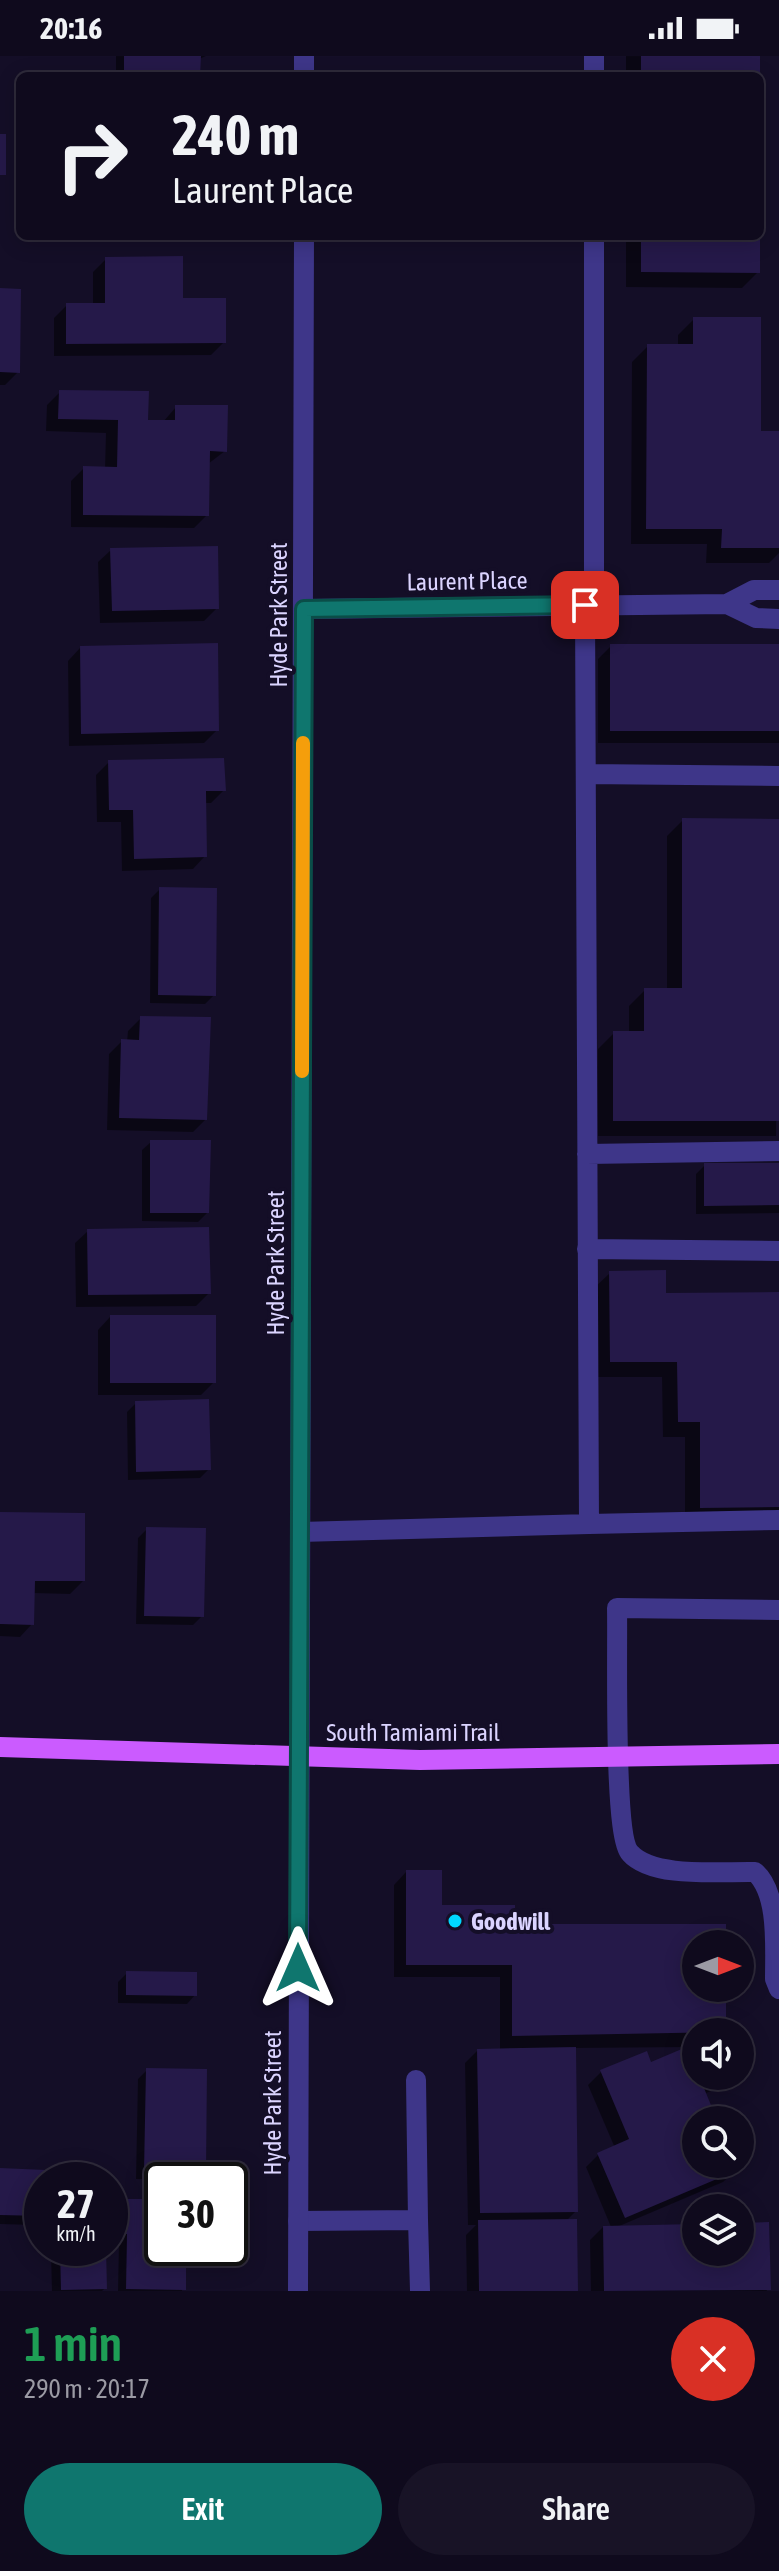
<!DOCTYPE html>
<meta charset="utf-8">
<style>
:root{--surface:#0f0a1d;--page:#181326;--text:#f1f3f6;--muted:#9b9aa4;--line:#2f2b3b;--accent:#0f766e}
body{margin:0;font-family:"Asap Condensed",sans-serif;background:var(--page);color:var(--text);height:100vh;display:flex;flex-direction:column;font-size:30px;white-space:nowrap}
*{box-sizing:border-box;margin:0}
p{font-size:26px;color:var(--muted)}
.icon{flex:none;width:44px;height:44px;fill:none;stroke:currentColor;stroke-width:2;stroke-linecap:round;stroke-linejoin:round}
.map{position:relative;height:2235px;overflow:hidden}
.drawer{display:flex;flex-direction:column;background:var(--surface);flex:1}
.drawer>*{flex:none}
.banner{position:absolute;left:16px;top:16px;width:748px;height:168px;border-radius:12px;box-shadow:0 4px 20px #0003,0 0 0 2px var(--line);background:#0f0a1d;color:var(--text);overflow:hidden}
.needle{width:52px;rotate:90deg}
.tools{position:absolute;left:682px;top:1874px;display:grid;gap:16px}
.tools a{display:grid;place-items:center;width:72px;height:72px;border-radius:50%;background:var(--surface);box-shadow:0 4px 20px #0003,0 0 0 2px var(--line);font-size:40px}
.speed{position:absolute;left:24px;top:2106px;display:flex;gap:16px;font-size:40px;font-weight:700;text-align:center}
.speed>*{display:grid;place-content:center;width:104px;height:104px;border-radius:50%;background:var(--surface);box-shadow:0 4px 20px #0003,0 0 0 2px var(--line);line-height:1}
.speed small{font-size:20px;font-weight:400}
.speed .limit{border:4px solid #111;border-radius:12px;background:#fff;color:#111}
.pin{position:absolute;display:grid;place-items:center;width:68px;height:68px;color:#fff;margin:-34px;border-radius:16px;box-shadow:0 4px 12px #0006}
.me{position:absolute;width:88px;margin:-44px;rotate:0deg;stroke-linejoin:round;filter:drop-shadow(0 0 6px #0008)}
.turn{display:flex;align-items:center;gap:28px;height:168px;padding:0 24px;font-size:36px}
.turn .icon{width:104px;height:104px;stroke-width:2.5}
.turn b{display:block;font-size:56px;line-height:68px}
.round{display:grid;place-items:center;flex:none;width:84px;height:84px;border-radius:42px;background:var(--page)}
.overview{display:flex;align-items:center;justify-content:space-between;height:136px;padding:0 24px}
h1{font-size:48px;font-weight:600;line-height:60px;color:#1e9e55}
.button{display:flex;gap:16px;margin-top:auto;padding:16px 24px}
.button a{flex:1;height:92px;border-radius:48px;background:var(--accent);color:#fff;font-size:32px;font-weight:600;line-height:92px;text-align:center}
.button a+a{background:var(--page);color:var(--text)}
.status{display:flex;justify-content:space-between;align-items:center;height:56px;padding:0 40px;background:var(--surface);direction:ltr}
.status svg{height:22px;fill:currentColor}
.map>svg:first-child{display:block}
</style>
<div class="status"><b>20:16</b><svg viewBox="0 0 49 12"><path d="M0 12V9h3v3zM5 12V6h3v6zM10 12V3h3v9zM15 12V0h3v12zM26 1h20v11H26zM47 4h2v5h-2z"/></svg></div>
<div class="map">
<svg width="779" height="2235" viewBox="0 0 779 2235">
<rect width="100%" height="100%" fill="#140e27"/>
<!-- shadow -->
<path fill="#0007" d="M 116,0 L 206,0 L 199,3 L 198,20 L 116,20 Z
M 626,0 L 758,0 L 758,20 L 626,20 Z
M 626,180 L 758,180 L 758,216 L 742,232 L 626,231 Z
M 106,203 L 181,244 L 224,286 L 211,299 L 54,300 L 54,262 L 67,249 L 93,249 L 93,216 Z
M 0,234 L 18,316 L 5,329 L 0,329 Z
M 694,263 L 759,377 L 779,377 L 779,497 L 769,507 L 706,507 L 707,488 L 631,488 L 632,306 L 648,290 L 678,290 L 678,279 Z
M 60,336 L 146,366 L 163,366 L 176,351 L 225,395 L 208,408 L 207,459 L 194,472 L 71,471 L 71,425 L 84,412 L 105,413 L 106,377 L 46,375 L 47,349 Z
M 111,494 L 217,552 L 204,565 L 100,567 L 98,506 Z
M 611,590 L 779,590 L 779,687 L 598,687 L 598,603 Z
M 80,592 L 217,674 L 204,687 L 69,690 L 68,605 Z
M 109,706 L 224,734 L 211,747 L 204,747 L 205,800 L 193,813 L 122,815 L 121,766 L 97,766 L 96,719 Z
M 683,764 L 779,765 L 776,1080 L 598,1080 L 598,993 L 614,977 L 629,977 L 629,950 L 645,934 L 667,934 L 667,780 Z
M 160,833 L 214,939 L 205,948 L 150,947 L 151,842 Z
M 141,962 L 206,1063 L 193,1076 L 107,1074 L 109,998 L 122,985 L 127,986 L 128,975 Z
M 151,1086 L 207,1157 L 198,1166 L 142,1165 L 142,1094 Z
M 705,1109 L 779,1109 L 779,1157 L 696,1158 L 696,1118 Z
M 88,1175 L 209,1237 L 196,1250 L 76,1251 L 75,1187 Z
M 610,1217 L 665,1239 L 779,1238 L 779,1464 L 685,1467 L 685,1381 L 663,1381 L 662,1321 L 595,1321 L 594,1232 Z
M 110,1261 L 214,1326 L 201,1339 L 98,1339 L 98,1274 Z
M 136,1347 L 209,1413 L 200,1422 L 128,1424 L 127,1356 Z
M 0,1458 L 83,1525 L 70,1538 L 33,1537 L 32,1568 L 20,1581 L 0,1580 Z
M 147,1473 L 202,1560 L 193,1569 L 136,1568 L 138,1482 Z
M 406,1816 L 440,1851 L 513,1870 L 724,1888 L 696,1888 L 696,1932 L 724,1932 L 696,1976 L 696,2020 L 730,2020 L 718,2032 L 704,2038 L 715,2064 L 696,2064 L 696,2108 L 733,2108 L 736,2114 L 723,2126 L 617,2171 L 696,2170 L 696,2196 L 740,2196 L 740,2169 L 767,2235 L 591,2235 L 590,2184 L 603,2171 L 611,2171 L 586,2111 L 599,2098 L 615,2092 L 588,2029 L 601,2016 L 650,2009 L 692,1991 L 574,1992 L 576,2155 L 566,2165 L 576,2235 L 467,2235 L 466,2179 L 476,2169 L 468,2169 L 465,2007 L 478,1994 L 500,1994 L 500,1921 L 394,1921 L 394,1829 Z
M 127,1917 L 195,1939 L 187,1948 L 118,1947 L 118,1926 Z
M 147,2014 L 204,2115 L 195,2124 L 136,2123 L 138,2023 Z
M 0,2114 L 43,2124 L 42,2160 L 34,2169 L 0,2168 Z
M 110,2145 L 162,2145 L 162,2192 L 184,2192 L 182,2235 L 118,2235 L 119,2186 L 110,2186 Z
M 56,2192 L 104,2192 L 105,2232 L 102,2235 L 52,2235 L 51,2197 Z"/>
<!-- building -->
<path fill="#251949" d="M 124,0 L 201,0 L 200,20 L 124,20 Z
M 641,0 L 760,0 L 760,20 L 641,20 Z
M 0,78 L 6,78 L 6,119 L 0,119 Z
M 641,180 L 760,180 L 760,217 L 641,216 Z
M 183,200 L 183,242 L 226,242 L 226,287 L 66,288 L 66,247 L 105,247 L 105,201 Z
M 0,232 L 21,233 L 20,317 L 0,316 Z
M 693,261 L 761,261 L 761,375 L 779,375 L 779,492 L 721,492 L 722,473 L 646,473 L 647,288 L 693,288 Z
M 59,334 L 149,335 L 148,364 L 175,364 L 175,349 L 228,349 L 227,396 L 210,395 L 209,460 L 83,459 L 83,410 L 117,411 L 118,364 L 58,363 Z
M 218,490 L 219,553 L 112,555 L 110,492 Z
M 218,587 L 219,675 L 81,678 L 80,590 Z
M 610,588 L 779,588 L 779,675 L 610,675 Z
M 224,702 L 226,735 L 206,735 L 207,801 L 134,803 L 133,754 L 109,754 L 108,704 Z
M 682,762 L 779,763 L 779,1065 L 613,1065 L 613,975 L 644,975 L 644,932 L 682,932 Z
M 159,831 L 217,832 L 216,940 L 158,939 Z
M 140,960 L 211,961 L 207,1064 L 119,1062 L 121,983 L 139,984 Z
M 150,1084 L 211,1084 L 209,1157 L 150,1157 Z
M 704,1107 L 779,1107 L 779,1149 L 704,1150 Z
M 209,1171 L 211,1238 L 88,1239 L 87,1173 Z
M 666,1214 L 666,1237 L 779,1236 L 779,1451 L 700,1452 L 700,1366 L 678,1366 L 677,1306 L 610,1306 L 609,1215 Z
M 110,1259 L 216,1259 L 216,1327 L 110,1327 Z
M 209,1343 L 211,1414 L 136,1416 L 135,1345 Z
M 0,1456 L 85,1457 L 85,1525 L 35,1525 L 34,1569 L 0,1568 Z
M 146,1471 L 206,1472 L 204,1561 L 144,1560 Z
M 406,1814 L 442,1814 L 442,1849 L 515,1849 L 515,1868 L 726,1868 L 726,1888 L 696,1888 L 696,1932 L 726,1932 L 726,1976 L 512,1980 L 512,1909 L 406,1909 Z
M 126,1915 L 197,1916 L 197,1940 L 126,1939 Z
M 696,1987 L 696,2020 L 732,2020 L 704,2032 L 717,2064 L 696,2064 L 696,2108 L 735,2108 L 738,2114 L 625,2162 L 597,2097 L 629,2083 L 600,2014 L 647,1995 L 651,2006 Z
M 576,1991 L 578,2156 L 480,2157 L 477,1993 Z
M 146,2012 L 207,2013 L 206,2116 L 144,2115 Z
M 0,2112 L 46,2114 L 45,2124 L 42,2124 L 42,2160 L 0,2159 Z
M 110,2143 L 162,2143 L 162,2192 L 186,2192 L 186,2234 L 126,2233 L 127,2178 L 110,2178 Z
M 577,2163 L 578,2235 L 479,2235 L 478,2164 Z
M 769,2166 L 771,2234 L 604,2235 L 603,2170 L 696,2168 L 696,2196 L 740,2196 L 740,2167 Z
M 60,2192 L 106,2192 L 107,2233 L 61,2234 Z"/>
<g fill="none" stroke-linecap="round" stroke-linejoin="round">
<!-- lane -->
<path stroke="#3e3689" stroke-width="20" d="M 594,20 L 594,0
M 594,549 L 594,180
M 586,718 L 779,720
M 587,1098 L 779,1095
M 587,1193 L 779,1195
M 589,1468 L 779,1464
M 300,1476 L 589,1468 L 585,549
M 779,1554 L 617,1552 C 618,1588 613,1779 630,1797 C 653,1823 722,1815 755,1816 C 779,1838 775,1889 775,1923 L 779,1933
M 416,2024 L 418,2164
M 298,2165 L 418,2164 L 420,2235"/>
<!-- street -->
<path stroke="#3e3689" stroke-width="20" d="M 304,20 L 304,0
M 727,548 L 756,562 L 779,563
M 304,553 L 727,548 L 754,534 L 779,534
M 298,2235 L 304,180"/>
<!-- primary -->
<path stroke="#cb5bff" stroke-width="20" d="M 0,1691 L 420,1704 L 779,1698"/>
</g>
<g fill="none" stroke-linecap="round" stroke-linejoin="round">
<!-- route casing -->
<g stroke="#0a4d48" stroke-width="20">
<path id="route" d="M 298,1912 L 304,553 L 585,549"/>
</g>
<!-- route -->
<use href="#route" stroke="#0f766e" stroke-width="14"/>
<!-- slow -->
<path stroke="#f59e0b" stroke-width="14" d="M 302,1015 L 303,687"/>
</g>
<!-- markers -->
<circle fill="#00d7ff" stroke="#140e27" stroke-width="3" cx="455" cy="1865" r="8"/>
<g text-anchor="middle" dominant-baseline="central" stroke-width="8" stroke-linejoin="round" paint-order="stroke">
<!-- street labels -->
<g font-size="24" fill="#dbd4ff" stroke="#140e27">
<text transform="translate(467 525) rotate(-1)">Laurent Place</text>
<text transform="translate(278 559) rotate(-90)">Hyde Park Street</text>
<text transform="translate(275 1207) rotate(-90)">Hyde Park Street</text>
<text x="413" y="1676">South Tamiami Trail</text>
<text transform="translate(272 2047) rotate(-90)">Hyde Park Street</text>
</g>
<!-- poi labels -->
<g font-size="24" font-weight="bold" fill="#dbd4ff" stroke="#140e27" text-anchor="start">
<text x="471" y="1865">Goodwill</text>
</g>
</g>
</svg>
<div class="tools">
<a><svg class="needle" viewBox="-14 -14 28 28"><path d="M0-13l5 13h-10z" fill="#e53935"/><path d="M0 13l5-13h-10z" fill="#9b9aa4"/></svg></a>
<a><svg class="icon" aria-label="sound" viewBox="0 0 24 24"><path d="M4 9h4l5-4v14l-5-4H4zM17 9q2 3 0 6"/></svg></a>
<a><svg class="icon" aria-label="search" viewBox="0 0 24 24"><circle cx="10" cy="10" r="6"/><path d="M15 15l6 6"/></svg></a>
<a><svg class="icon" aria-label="layers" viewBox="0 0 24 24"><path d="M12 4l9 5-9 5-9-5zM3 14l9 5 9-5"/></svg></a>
</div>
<div class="speed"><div>27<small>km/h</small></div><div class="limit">30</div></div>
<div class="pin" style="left:585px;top:549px;background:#d93025"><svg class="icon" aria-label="arrive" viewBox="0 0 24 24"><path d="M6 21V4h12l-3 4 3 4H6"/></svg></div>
<svg class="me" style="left:298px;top:1912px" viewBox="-20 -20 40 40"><path d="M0-17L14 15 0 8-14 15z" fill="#0f766e" stroke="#fff" stroke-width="4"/></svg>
<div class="banner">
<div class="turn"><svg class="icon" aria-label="right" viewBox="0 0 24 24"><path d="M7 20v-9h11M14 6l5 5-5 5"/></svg><div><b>240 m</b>Laurent Place</div></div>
</div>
</div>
<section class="drawer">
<div class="overview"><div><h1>1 min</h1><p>290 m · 20:17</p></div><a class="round" style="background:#d93025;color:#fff"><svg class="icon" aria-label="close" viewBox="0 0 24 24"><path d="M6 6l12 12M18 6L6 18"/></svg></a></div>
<div class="button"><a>Exit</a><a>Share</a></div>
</section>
